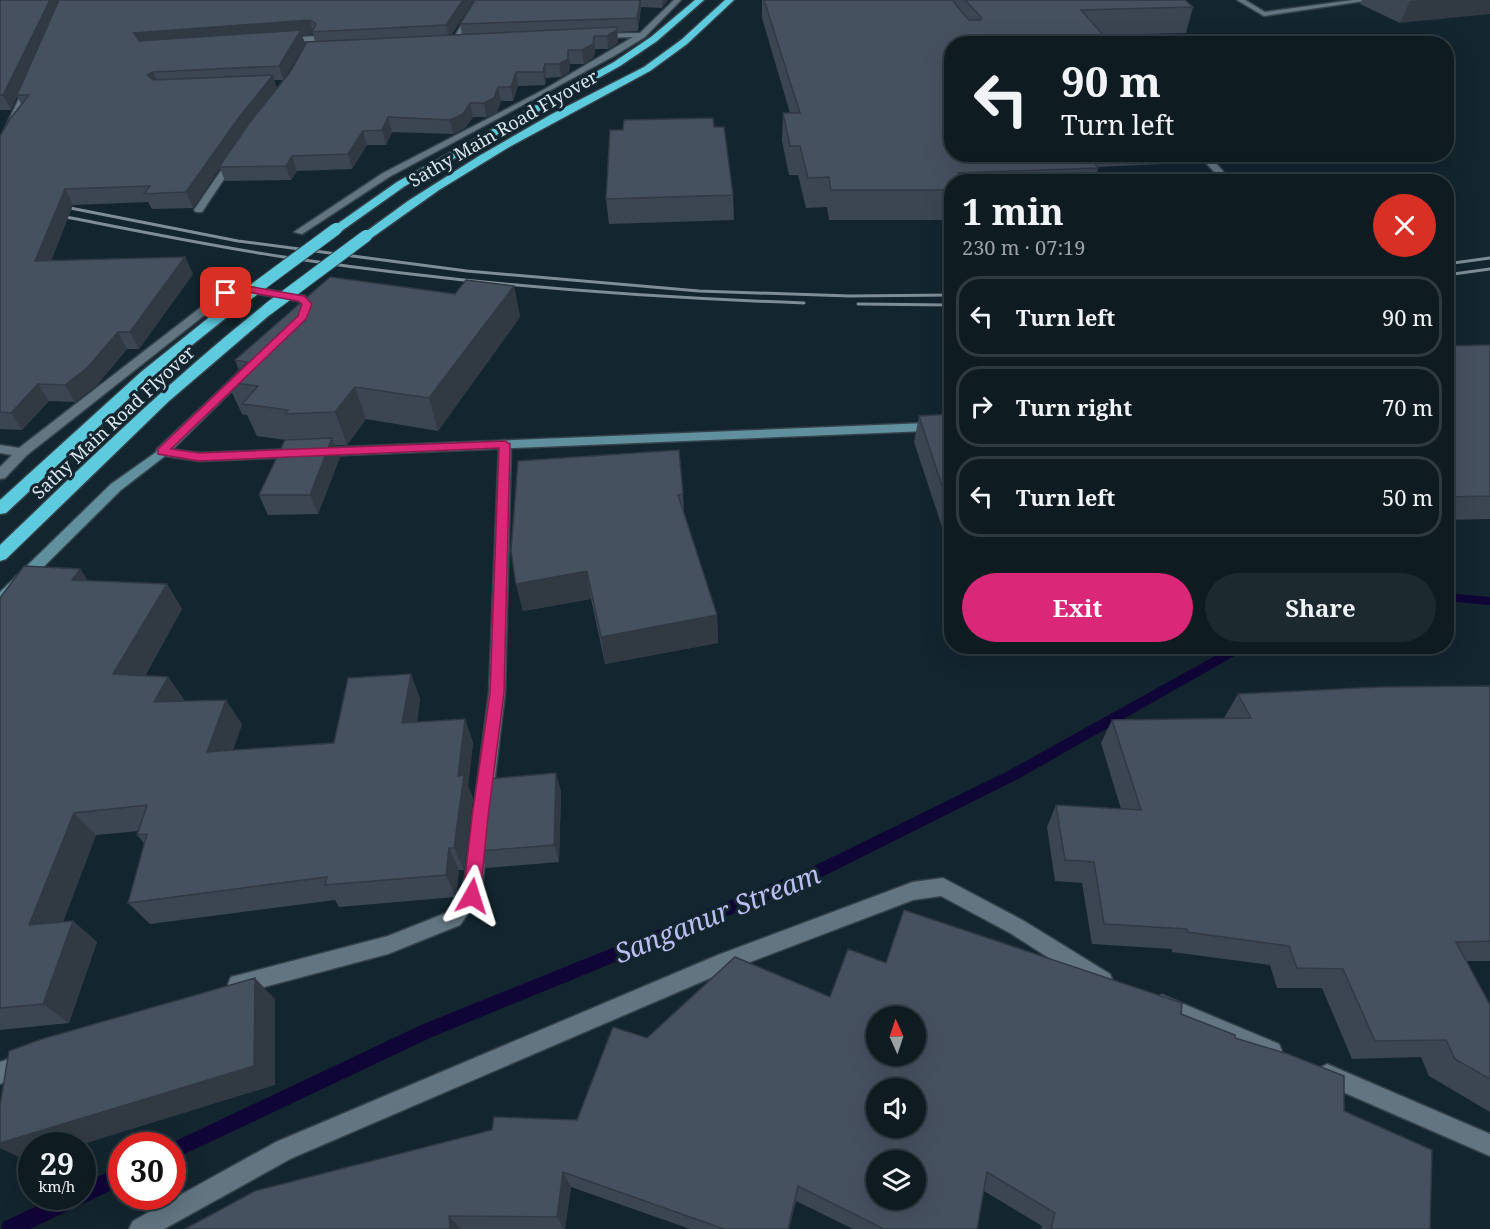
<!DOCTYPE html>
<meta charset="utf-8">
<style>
:root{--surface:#0e1c22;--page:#1c292f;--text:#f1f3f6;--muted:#9ba1a5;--line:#2e3a40;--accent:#db2777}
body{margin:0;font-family:"Noto Serif",serif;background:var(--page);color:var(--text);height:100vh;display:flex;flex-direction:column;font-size:22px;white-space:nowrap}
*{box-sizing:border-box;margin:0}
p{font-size:20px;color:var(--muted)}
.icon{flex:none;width:33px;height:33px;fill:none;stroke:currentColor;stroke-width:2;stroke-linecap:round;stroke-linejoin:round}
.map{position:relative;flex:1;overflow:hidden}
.sheet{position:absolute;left:944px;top:174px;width:510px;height:480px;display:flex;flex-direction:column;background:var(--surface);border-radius:24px;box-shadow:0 6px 24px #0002,0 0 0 2px var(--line)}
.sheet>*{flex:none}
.banner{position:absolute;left:944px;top:36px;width:510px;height:126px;border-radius:24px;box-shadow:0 6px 24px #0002,0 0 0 2px var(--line);background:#0e1c22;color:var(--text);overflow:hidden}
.needle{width:39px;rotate:357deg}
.tools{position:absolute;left:866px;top:1006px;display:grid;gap:12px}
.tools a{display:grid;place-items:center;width:60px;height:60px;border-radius:50%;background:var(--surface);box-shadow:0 6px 24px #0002,0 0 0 2px var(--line);font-size:30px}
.speed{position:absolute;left:18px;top:1132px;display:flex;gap:12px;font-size:30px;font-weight:700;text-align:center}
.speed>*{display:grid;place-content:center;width:78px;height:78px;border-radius:50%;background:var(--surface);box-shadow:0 6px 24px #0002,0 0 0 2px var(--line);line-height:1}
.speed small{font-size:15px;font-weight:400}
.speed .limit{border:9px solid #d22;background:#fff;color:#111}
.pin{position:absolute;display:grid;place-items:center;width:51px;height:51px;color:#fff;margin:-26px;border-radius:12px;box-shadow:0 3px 9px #0006}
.me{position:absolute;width:66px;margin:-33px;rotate:6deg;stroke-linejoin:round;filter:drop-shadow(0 0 4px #0008)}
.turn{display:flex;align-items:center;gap:21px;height:126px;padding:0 18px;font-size:27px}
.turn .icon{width:78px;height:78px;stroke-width:2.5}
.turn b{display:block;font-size:42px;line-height:51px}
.round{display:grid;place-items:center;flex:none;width:63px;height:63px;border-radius:32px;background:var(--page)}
.summary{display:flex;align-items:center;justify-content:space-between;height:102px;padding:0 18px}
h1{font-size:36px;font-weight:700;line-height:45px}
.button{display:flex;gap:12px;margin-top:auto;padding:12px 18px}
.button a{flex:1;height:69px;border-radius:36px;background:var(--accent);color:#fff;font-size:24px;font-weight:700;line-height:69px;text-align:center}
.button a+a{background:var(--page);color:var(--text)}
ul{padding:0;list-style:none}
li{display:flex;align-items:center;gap:18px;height:81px;margin:0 12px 9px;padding:0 6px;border:3px solid var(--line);border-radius:24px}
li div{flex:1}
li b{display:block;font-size:22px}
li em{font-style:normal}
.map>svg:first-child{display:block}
</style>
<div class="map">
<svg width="1490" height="1229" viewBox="0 0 1490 1229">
<rect width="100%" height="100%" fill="#13252e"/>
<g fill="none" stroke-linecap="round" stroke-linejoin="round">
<!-- stream -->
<path fill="#100537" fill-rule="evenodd" d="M 1446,593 L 1490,597 L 1490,605 L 1446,601 Z
M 1233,646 L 1254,646 L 1252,649 L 1236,655 L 1018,779 L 818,879 L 432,1037 L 172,1160 L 172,1146 L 165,1146 L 421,1025 L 808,869 L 1008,771 Z
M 122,1166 L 122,1185 L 30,1229 L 1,1229 L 3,1222 L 56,1197 L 82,1197 L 82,1184 Z"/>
<!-- street casing -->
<g stroke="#36424a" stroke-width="3">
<path id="street" d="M 476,0 L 482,0 L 455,46 L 449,46 Z
M 674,0 L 681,0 L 645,37 L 614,56 L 389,177 L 302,234 L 294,232 L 383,173 L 545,89 L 633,37 L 598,38 L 595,34 L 640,33 Z
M 1237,0 L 1245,0 L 1265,12 L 1353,0 L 1371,0 L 1264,16 Z
M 317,36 L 312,49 L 319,49 L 316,53 L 303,51 L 309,41 L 285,42 L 281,40 L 285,38 Z
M 26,83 L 33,85 L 4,149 L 0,152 L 0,139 Z
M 1198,154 L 1207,154 L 1223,171 L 1223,175 L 1217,175 Z
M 231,156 L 238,158 L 202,212 L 196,212 L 194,210 Z
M 241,285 L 305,296 L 312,304 L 305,319 L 301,320 L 295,317 L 301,304 L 298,301 L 242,291 L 230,295 L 27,455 L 5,478 L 0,479 L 0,467 L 12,455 L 0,453 L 0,445 L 19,448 L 222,291 Z
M 243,370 L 249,374 L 247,376 L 167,455 L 157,455 L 156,452 L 157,449 L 239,372 Z
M 505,440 L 511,444 L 505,693 L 481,895 L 460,925 L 388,954 L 238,994 L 231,991 L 228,984 L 231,977 L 388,936 L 446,913 L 463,892 L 489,693 L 499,444 Z
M 943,878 L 1024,921 L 1110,974 L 1113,981 L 1110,988 L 1103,991 L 1096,988 L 1010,933 L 941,896 L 913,900 L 729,970 L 292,1158 L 164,1229 L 129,1229 L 133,1221 L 276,1142 L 718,955 L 913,882 Z
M 1162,995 L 1279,1044 L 1282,1051 L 1279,1058 L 1272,1061 L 1155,1012 L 1152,1005 L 1155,998 Z
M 25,1053 L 32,1057 L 36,1064 L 32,1071 L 0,1084 L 0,1062 Z
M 1327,1064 L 1490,1134 L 1490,1156 L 1320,1082 L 1316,1075 L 1320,1068 Z"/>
</g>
<!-- secondary casing -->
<g stroke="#36424a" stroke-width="3">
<path id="secondary" d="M 951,422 L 951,430 L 199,461 L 165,456 L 121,490 L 5,605 L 0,606 L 0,592 L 111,484 L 162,448 L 199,453 Z"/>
</g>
<!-- highway casing -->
<g stroke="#36424a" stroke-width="3">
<path id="highway" d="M 695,0 L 704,0 L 657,41 L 620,66 L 405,186 L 340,232 L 332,232 L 330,229 L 397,182 L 614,62 L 651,37 Z
M 725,0 L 734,0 L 687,44 L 650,71 L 511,146 L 439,190 L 370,239 L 362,239 L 360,236 L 408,201 L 479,156 L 552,114 L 644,67 L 681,40 Z
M 237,298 L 243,302 L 242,305 L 151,378 L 6,513 L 0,514 L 0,500 L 141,372 L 232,299 Z
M 268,305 L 275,309 L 273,312 L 169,401 L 6,559 L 0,561 L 0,545 C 86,463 170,380 263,306 Z"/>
</g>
<!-- street -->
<use href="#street" fill="#627581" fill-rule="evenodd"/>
<!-- secondary -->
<use href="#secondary" fill="#608f9d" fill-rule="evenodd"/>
<!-- highway -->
<use href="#highway" fill="#5dcbdd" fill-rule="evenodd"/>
<!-- rail -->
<path stroke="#7f8d95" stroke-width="3" d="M 55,205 L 238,241 L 467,271 L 699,291 L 850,296 L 951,295
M 51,214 C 133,230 214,247 297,259 C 465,284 634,297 804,303
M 1446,264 L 1490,258
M 1446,275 L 1490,269
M 858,304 L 951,305"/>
<!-- highway-bridge casing -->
<g stroke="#36424a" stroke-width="14" stroke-linecap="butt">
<path id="highway-bridge" d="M 237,302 L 336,229
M 268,309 L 366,236"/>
</g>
<!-- highway-bridge -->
<use href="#highway-bridge" stroke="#5dcbdd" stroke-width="12"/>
</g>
<!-- wall -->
<path fill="#3c4653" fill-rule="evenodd" d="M 0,0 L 474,0 L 451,35 L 462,35 L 460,24 L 475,0 L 668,0 L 662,8 L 641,7 L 638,31 L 617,32 L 618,43 L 608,49 L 595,49 L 594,57 L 584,64 L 570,64 L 569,72 L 561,77 L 546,78 L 545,85 L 518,86 L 513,101 L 501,101 L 497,112 L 486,117 L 473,117 L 465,128 L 453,134 L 392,132 L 386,145 L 367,145 L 352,169 L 297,171 L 291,180 L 225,181 L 220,168 L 193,208 L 152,209 L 148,202 L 73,205 L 51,261 L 185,257 L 193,274 L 139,349 L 127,349 L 97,385 L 75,402 L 49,401 L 22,430 L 0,429 L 0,136 L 21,104 L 17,96 L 11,110 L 0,110 ZM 313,34 L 315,42 L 285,77 L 305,44 L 302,35 ZM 274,80 L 283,80 L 277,88 Z
M 762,0 L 1185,0 L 1193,7 L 1186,33 L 1103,35 L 951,154 L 1188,154 L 1185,163 L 1097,167 L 1098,168 L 1095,182 L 951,182 L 951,220 L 829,220 L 827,207 L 806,208 L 798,175 L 789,175 L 782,141 L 783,113 L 790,113 L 762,18 Z
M 1362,0 L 1490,0 L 1400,23 L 1360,4 Z
M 714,127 L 733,195 L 734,220 L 609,224 L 606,199 Z
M 514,286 L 520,317 L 438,431 L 366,419 L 347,445 L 335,445 L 340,457 L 318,514 L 268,515 L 259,495 L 286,440 L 257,436 L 247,415 L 242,414 L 227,382 L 239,370 L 235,360 L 455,294 Z
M 1490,345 L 1490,519 L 1446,520 L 1446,346 Z
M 951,414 L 951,530 L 943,530 L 914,442 L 919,416 Z
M 518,461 L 683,494 L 684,512 L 717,615 L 718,643 L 605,664 L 591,599 L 523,611 L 516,584 Z
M 80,569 L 88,581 L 167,584 L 182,609 L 145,676 L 168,677 L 185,701 L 242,724 L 233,750 L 334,743 L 411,674 L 420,699 L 417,722 L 465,719 L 473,743 L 468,786 L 473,798 L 464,870 L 459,870 L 456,897 L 339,907 L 335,900 L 150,924 L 128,903 L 144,843 L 137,835 L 139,831 L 96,835 L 63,922 L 73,921 L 97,942 L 69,1023 L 0,1030 L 0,598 Z
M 1490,686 L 1490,961 L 1467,961 L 1490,1005 L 1490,1112 L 1429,1076 L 1421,1057 L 1352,1059 L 1322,988 L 1277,988 L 1270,965 L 1172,952 L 1172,949 L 1092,944 L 1082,883 L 1055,881 L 1047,827 L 1056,805 L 1121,809 L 1101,743 L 1112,720 L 1225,719 L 1224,718 L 1238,694 Z
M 561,791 L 559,862 L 486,868 L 480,851 Z
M 886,963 L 1181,1014 L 1235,1038 L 1344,1111 L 1430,1229 L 1041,1229 L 1042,1226 L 984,1191 L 977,1229 L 853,1229 L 796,1201 L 789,1229 L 690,1229 L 571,1187 L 565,1229 L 185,1229 L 577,1120 L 647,1038 L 830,997 Z"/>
<!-- shaded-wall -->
<path fill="#313943" d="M 50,0 L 62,0 L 17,95 L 17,96 L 11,110 L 3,95 Z
M 463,0 L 474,0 L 449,39 L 446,25 Z
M 640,0 L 641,0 L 641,7 L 638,31 L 637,18 Z
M 662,0 L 668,0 L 662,8 Z
M 1419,0 L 1490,0 L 1490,14 L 1400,23 L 1410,1 Z
M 310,20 L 313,32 L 312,32 L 313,34 L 302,35 L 305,44 L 284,80 L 279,66 L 139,46 L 134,33 Z
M 617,27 L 618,43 L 608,49 L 607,36 Z
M 594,36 L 595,49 L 594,57 L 584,64 L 582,50 Z
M 568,50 L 570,64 L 569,72 L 561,77 L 559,64 Z
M 545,64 L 546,78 L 545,85 L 543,72 Z
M 153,72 L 159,86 L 147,75 Z
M 516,72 L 518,86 L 513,101 L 511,87 Z
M 273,75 L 277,89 L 219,167 L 220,168 L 193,208 L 186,192 L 240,116 Z
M 498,87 L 501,101 L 497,112 L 486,117 L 484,103 Z
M 470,103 L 473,117 L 465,128 L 453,134 L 450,120 Z
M 388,117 L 392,132 L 386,145 L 382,130 Z
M 363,131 L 367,145 L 352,169 L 348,154 Z
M 292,156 L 297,171 L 291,180 L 286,166 Z
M 65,189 L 73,205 L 45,277 L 35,261 Z
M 185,257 L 193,274 L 139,349 L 130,332 Z
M 514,286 L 520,317 L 438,431 L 429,398 Z
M 118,332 L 127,349 L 97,385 L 75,402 L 65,385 Z
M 38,384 L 49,401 L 22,430 L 11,413 Z
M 355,387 L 366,419 L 347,445 L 335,412 Z
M 332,438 L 340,457 L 318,514 L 310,495 Z
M 80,569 L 97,594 L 72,580 Z
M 587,571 L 591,599 L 523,611 L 516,584 Z
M 167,584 L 182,609 L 131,699 L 113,674 Z
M 717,615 L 718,643 L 605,664 L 601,637 Z
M 411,674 L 420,699 L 413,747 L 402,723 Z
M 168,677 L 185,701 L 154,702 Z
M 226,700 L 242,724 L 224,776 L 207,752 Z
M 465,719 L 473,743 L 468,786 L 473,798 L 464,870 L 454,848 L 458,776 Z
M 556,773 L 561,791 L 559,862 L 554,845 Z
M 74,813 L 96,835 L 54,945 L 29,925 Z
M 449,848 L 459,870 L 456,897 L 446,875 Z
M 73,921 L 97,942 L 69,1023 L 43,1004 Z
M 255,978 L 275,999 L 275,1085 L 77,1146 L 32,1146 L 32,1160 L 27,1161 L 0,1148 L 0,1143 Z
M 563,1172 L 571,1187 L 565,1229 L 564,1229 L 557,1217 Z
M 798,1186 L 789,1229 L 788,1229 Z
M 449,1216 L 461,1229 L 450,1229 Z"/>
<!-- building -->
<path fill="#465160" stroke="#313943" stroke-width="1.5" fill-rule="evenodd" d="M 0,0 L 50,0 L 3,95 L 0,95 Z
M 59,0 L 463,0 L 446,25 L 312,32 L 316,24 L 310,20 L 134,33 L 139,41 L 301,30 L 279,66 L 153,72 L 147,75 L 153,80 L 273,75 L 240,116 L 186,192 L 144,194 L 150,186 L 65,189 L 35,261 L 185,257 L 130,332 L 118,332 L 87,368 L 65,385 L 38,384 L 11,413 L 0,412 L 0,136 L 10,119 L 29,95 L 17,95 Z
M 475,0 L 640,0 L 637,18 L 460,24 Z
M 764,0 L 953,0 L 956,5 L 969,20 L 981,20 L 981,17 L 965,0 L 1185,0 L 1193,7 L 1081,10 L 1111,44 L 951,44 L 951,154 L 1089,154 L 1098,168 L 958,173 L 961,182 L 951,182 L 951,190 L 831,190 L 829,177 L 808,178 L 800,146 L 790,146 L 783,113 L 800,113 Z
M 617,27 L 617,30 L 607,36 L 594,36 L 593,44 L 582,50 L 568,50 L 568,59 L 559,64 L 545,64 L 543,72 L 516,72 L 511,87 L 498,87 L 494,98 L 484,103 L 470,103 L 463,114 L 450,120 L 388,117 L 382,130 L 363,131 L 348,154 L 292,156 L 286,166 L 219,167 L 250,122 L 290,72 L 307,42 Z
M 713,118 L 714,127 L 724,127 L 733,195 L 606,199 L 610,130 L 623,130 L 624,120 Z
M 330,277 L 455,294 L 466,280 L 514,286 L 429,398 L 355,387 L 335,412 L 285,414 L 288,410 L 242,404 L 258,386 L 227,382 L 247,362 L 235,360 Z
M 1490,345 L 1490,496 L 1446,497 L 1446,346 Z
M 951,414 L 951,504 L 948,504 L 919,416 Z
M 332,438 L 310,495 L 259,495 L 285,440 Z
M 679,450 L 683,494 L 678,495 L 717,615 L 601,637 L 587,571 L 516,584 L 511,551 L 518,461 Z
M 24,566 L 80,569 L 72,580 L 167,584 L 113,674 L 168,677 L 154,702 L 226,700 L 207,752 L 334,743 L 348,678 L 411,674 L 402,723 L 465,719 L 458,776 L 464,775 L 454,848 L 449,848 L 446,875 L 325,885 L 327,877 L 128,903 L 147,834 L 137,835 L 147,805 L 74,813 L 29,925 L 73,921 L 43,1004 L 0,1008 L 0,598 Z
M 1490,686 L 1490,941 L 1456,942 L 1490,1005 L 1490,1079 L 1455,1059 L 1446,1040 L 1375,1041 L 1343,969 L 1297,968 L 1289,946 L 1187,932 L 1187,929 L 1104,924 L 1094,862 L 1065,860 L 1056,805 L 1141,810 L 1112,720 L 1251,718 L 1238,694 L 1379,687 Z
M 556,773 L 554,845 L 480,851 L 489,779 Z
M 904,910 L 1182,1003 L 1181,1014 L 1235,1035 L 1235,1038 L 1288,1054 L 1344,1076 L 1344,1111 L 1432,1150 L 1430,1229 L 1051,1229 L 1055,1213 L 987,1172 L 977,1229 L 884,1229 L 798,1186 L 788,1229 L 724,1229 L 563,1172 L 557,1217 L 449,1216 L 450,1229 L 185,1229 L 255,1191 L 492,1130 L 494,1117 L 577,1120 L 613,1027 L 647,1038 L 735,957 L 830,997 L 848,949 L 886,963 ZM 876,1017 L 915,1017 L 915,1056 L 876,1056 ZM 876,1089 L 915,1089 L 915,1128 L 876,1128 ZM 876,1161 L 915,1161 L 915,1200 L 876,1200 Z
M 255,978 L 254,1066 L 0,1143 L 0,1106 L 9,1051 L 42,1039 Z"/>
<!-- route -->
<path fill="#db2777" stroke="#8e194d" stroke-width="1.5" d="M 241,285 L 304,296 L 312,304 L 306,319 L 171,449 L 199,453 L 505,441 L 510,444 L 504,693 L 488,817 L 480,896 L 478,901 L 472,903 L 466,901 L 463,896 L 472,817 L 490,693 L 499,448 L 199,461 L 158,454 L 158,449 L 298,316 L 302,304 L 298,301 L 242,291 L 226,296 L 221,293 Z"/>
<g text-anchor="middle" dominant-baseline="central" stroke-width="6" stroke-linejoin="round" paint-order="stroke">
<!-- far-street labels -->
<g font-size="18" fill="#dce6ed" stroke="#13252e">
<text transform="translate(503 128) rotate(-30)">Sathy Main Road Flyover</text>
<text transform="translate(113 422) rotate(-43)">Sathy Main Road Flyover</text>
</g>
<!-- near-water labels -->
<g font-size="27" font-style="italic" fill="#bcbef1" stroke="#13252e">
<text transform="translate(717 913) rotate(-22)">Sanganur Stream</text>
</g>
</g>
</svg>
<div class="tools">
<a><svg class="needle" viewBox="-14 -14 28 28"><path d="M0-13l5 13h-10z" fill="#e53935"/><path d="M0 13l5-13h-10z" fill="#9ba1a5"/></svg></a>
<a><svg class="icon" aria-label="sound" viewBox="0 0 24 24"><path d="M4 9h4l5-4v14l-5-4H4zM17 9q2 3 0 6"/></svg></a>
<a><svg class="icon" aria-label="layers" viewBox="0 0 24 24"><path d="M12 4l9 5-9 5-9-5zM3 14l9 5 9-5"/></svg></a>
</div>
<div class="speed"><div>29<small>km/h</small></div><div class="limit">30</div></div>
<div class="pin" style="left:226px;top:293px;background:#d93025"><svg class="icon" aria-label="arrive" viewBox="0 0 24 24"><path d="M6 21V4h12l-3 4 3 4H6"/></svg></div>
<svg class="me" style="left:472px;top:896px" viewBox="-20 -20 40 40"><path d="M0-17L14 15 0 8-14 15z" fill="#db2777" stroke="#fff" stroke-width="4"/></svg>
<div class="banner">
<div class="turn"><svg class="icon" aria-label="left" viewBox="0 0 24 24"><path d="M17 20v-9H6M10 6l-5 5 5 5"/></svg><div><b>90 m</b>Turn left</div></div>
</div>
<section class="sheet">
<div class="summary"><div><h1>1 min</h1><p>230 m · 07:19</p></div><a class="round" style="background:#d93025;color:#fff"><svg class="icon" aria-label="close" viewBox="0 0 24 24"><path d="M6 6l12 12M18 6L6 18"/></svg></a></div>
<ul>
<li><svg class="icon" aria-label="left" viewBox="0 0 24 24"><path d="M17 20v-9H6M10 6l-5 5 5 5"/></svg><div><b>Turn left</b></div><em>90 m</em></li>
<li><svg class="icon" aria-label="right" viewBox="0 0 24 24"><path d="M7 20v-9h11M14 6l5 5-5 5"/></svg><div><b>Turn right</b></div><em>70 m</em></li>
<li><svg class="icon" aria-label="left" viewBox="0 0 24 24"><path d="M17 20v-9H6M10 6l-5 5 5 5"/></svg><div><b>Turn left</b></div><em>50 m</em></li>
</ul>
<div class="button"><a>Exit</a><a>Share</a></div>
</section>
</div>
